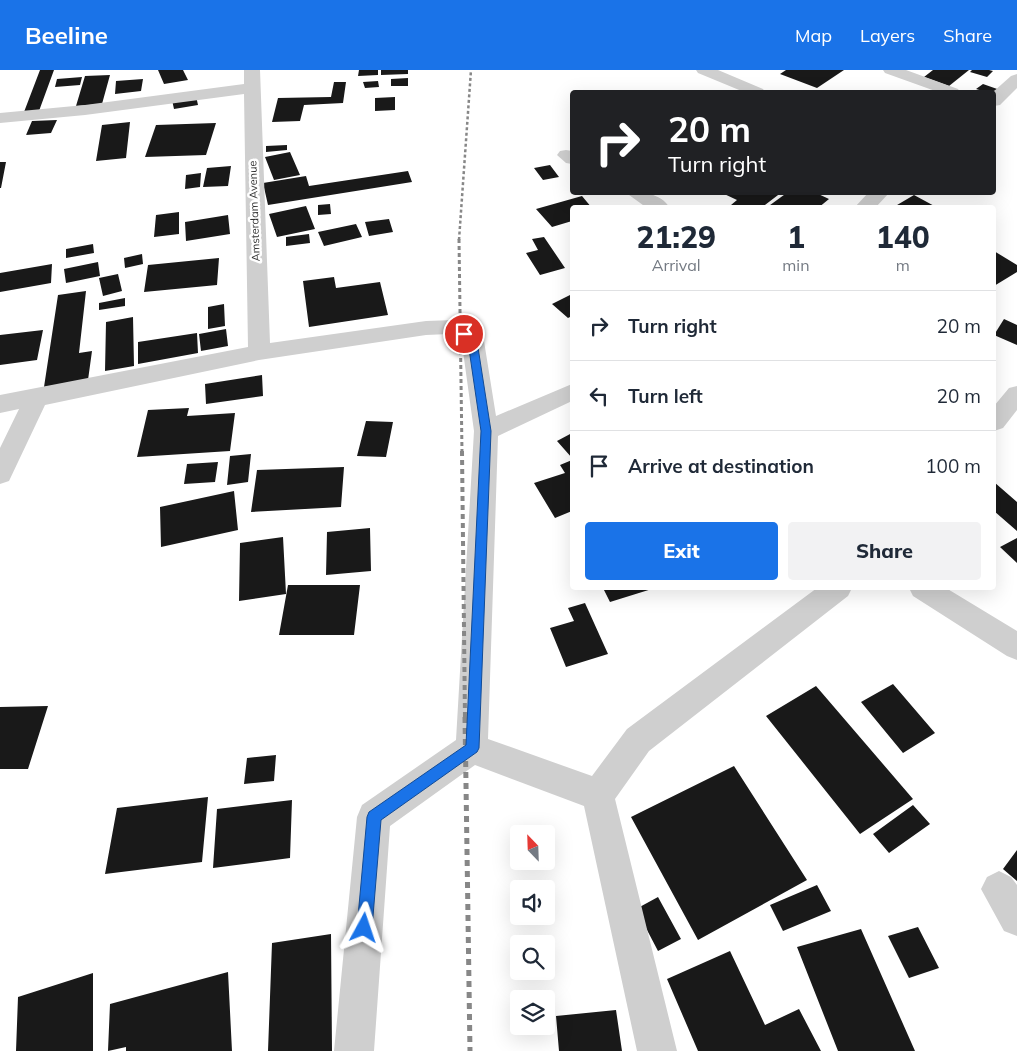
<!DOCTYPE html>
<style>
:root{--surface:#fff;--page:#f2f2f3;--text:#1f2937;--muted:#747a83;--line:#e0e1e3;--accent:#1a73e8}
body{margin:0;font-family:Mulish,sans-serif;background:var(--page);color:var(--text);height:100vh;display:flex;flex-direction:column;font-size:19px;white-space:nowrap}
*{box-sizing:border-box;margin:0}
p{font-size:16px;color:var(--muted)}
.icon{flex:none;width:28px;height:28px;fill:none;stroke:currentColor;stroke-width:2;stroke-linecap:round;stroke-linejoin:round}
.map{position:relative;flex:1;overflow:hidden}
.panel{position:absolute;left:570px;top:135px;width:426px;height:385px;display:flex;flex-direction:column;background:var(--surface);border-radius:5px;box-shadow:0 5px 20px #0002}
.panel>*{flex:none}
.hud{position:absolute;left:570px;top:20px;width:426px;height:105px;border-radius:5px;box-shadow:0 5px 20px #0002;background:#202124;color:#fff;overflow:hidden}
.needle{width:32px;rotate:337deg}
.controls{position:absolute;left:510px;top:755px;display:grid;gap:10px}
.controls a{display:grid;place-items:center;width:45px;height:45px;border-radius:5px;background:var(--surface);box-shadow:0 5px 20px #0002;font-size:25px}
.pin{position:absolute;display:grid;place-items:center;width:42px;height:42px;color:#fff;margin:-21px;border:2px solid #fff;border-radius:50%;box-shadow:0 1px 5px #0007}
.me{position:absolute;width:55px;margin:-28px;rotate:5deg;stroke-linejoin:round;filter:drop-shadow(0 0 4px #0008)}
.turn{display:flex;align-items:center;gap:18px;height:105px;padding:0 15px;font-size:22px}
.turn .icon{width:65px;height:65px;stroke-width:2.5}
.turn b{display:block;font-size:35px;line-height:42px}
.eta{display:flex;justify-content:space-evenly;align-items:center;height:85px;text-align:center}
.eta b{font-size:30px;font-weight:800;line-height:35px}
.action{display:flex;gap:10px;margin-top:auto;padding:10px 15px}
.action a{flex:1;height:58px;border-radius:5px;background:var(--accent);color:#fff;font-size:20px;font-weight:800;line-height:58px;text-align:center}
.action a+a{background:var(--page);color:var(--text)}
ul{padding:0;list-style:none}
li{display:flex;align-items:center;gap:15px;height:70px;padding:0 15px;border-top:1px solid var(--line)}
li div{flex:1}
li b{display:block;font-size:19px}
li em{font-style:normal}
header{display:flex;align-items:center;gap:30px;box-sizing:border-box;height:70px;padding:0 25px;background:var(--accent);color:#fff}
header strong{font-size:24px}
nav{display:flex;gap:28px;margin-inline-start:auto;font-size:18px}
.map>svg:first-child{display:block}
</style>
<header>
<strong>Beeline</strong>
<nav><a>Map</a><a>Layers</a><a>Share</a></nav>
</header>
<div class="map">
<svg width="1017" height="981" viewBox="0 0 1017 981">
<rect width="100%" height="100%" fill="#fff"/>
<!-- building -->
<path fill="#191919" d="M 40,0 L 54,0 L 39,41 L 24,42 Z
M 158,0 L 183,0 L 188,10 L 164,14 Z
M 359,0 L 378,0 L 378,5 L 358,6 Z
M 381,0 L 408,0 L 408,4 L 381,5 Z
M 786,0 L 844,0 L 817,18 L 780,4 Z
M 933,0 L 969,0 L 949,16 L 924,7 Z
M 972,0 L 989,0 L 993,1 L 987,7 L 970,2 Z
M 110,5 L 102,34 L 76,36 L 85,6 Z
M 82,7 L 80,15 L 55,17 L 57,9 Z
M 408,8 L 408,16 L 391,16 L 391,9 Z
M 143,9 L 141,21 L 115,24 L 116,11 Z
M 378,11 L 379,17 L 365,18 L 363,12 Z
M 334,12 L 346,12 L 343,33 L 304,35 L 300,51 L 272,52 L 278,28 L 331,27 Z
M 983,14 L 1000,20 L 986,22 L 976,19 Z
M 196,26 L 198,35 L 174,39 L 172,30 Z
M 395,27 L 395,40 L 375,41 L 375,28 Z
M 57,50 L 51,63 L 26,65 L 32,51 Z
M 130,52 L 126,88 L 96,91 L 102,55 Z
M 216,53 L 206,85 L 145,87 L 156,55 Z
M 287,75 L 287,80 L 266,82 L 266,76 Z
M 290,82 L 300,105 L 274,110 L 265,87 Z
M 0,92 L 6,92 L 1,118 L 0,118 Z
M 550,95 L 559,107 L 543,110 L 534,98 Z
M 231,96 L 228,116 L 203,117 L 207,98 Z
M 408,101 L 412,112 L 268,135 L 263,113 L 306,106 L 309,116 Z
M 201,103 L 200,117 L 185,119 L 186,105 Z
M 720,122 L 782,122 L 761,138 L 737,138 L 731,135 L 737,130 Z
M 788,122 L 814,122 L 829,129 L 818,138 L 766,138 Z
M 914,125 L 938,138 L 892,138 Z
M 582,126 L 592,138 L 572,138 L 572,151 L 552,157 L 536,139 Z
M 330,134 L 331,144 L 318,145 L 318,135 Z
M 306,136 L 315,159 L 277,167 L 269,144 Z
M 179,142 L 179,164 L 154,167 L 156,145 Z
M 228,145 L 230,164 L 186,171 L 185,152 Z
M 389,149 L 393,162 L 369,166 L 365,152 Z
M 356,154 L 362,167 L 324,176 L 318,162 Z
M 309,164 L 310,173 L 286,176 L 286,167 Z
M 544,167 L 565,198 L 540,205 L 526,183 L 538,180 L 532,169 Z
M 93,174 L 94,183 L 66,188 L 66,179 Z
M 994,181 L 1017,195 L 1017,202 L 994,216 Z
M 142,184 L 143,194 L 125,198 L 124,188 Z
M 219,188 L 217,215 L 144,222 L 148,195 Z
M 98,192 L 100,206 L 66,213 L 64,199 Z
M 52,194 L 51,213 L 0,222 L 0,203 Z
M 118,204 L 122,221 L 103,226 L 99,208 Z
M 334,207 L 336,218 L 380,212 L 388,245 L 309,257 L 303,211 Z
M 86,221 L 79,283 L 92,281 L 88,310 L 44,317 L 58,225 Z
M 572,224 L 572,246 L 568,248 L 552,234 Z
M 125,228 L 125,236 L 99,240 L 99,233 Z
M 224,234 L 225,256 L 208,259 L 208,237 Z
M 133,247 L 134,296 L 105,301 L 106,252 Z
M 1004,249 L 1017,255 L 1017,275 L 994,265 Z
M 226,259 L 228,276 L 201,281 L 199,264 Z
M 43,260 L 37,290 L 0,295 L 0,265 Z
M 197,263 L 198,283 L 138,294 L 138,272 Z
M 262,305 L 263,326 L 206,334 L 205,314 Z
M 189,338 L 187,346 L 235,343 L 230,381 L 137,387 L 148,340 Z
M 366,351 L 393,352 L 386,387 L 357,386 Z
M 572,363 L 572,388 L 557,371 Z
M 251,384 L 248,412 L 227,415 L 230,386 Z
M 572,390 L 572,441 L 555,448 L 534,413 L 565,403 L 560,395 Z
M 218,392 L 215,412 L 184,414 L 187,394 Z
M 344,397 L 341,437 L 251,442 L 257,400 Z
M 994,412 L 1017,432 L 1017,461 L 994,441 Z
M 234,421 L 238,460 L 161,477 L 160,437 Z
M 370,458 L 371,501 L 326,505 L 327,462 Z
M 283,467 L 286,524 L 239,531 L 240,473 Z
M 1017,468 L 1017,493 L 1000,477 Z
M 288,515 L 360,515 L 354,565 L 279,565 Z
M 603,518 L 655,518 L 610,532 Z
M 585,533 L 608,584 L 566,597 L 550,558 L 574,551 L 568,538 Z
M 893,614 L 935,663 L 903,683 L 861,632 Z
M 816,616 L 913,729 L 860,764 L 766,646 Z
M 48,636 L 28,699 L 0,699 L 0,637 Z
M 276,685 L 274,711 L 244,714 L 247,688 Z
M 734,696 L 807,810 L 698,870 L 631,747 Z
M 208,727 L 202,792 L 105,804 L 117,738 Z
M 292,730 L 290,788 L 213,798 L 217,739 Z
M 913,735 L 930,754 L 889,783 L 873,764 Z
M 1017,780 L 1017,811 L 1003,799 Z
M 817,815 L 831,841 L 783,861 L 770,835 Z
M 658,827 L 681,869 L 658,881 L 636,839 Z
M 918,857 L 939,898 L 909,908 L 888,866 Z
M 861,859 L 915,981 L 838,981 L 797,877 Z
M 331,864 L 332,981 L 268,981 L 272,873 Z
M 730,881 L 765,955 L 799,939 L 821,981 L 698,981 L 667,909 Z
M 228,902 L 232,981 L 126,981 L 126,977 L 108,981 L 110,934 Z
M 93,903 L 93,981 L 16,981 L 18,927 Z
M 616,940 L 622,981 L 559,981 L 556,946 Z"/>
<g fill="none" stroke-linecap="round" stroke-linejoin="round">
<!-- street -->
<path fill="#cfcfcf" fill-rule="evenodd" d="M 244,0 L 260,0 L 270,273 L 426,251 L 454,250 L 462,252 L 481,266 L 484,271 L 496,346 L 572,314 L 572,331 L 498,366 L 488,669 L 592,706 L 627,659 L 817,518 L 852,518 L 848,526 L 649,681 L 615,729 L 677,981 L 637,981 L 584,736 L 475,695 L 390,756 L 374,981 L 334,981 L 357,747 L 362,735 L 456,670 L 474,361 L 462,274 L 449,264 L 426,265 L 259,290 L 45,335 L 9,411 L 0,414 L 0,378 L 19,339 L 0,343 L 0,325 L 248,277 L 244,24 L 85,45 L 0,53 L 0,43 L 85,35 L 244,14 Z
M 696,0 L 718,0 L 763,19 L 765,22 L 744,22 L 698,3 Z
M 883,0 L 906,0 L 958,19 L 960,22 L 938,22 L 885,3 Z
M 1017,4 L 1017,18 L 1000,35 L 994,36 L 993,22 L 1011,6 Z
M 566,80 L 572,81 L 572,94 L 566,93 L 557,85 L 560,81 Z
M 625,122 C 641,122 660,122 670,138 L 647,138 Z
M 869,122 L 890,122 L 875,138 L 854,138 Z
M 1017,316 L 1017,340 L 1003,358 L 994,361 L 994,336 L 1009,318 Z
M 909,518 L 946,518 L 1017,561 L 1017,590 L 1007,586 L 913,526 Z
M 999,801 L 1011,807 L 1017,815 L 1017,866 L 1004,861 L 981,819 L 987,807 Z"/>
<!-- rail-far3 -->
<path stroke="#878787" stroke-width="2.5" stroke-dasharray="3 2.5" stroke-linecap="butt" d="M 459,170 L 471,0"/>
<!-- rail-far2 -->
<path stroke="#878787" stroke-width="3" stroke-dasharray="4 3" stroke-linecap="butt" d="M 459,169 L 462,382"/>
<!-- rail-far1 -->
<path stroke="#878787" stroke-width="4" stroke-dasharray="5 4" stroke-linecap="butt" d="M 462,381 L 465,648"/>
<!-- rail -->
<path stroke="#878787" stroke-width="5" stroke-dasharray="6 5" stroke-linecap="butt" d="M 465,647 L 470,981"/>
</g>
<!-- route -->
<path fill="#1a73e8" stroke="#114b97" d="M 464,261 L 477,271 L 491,361 L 479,678 L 477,682 L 381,750 L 372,858 L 370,863 L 364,865 L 359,863 L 357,858 L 367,747 L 369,742 L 466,675 L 481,361 L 468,272 L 459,264 Z"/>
<g text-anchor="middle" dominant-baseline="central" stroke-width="5" stroke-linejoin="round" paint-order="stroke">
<!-- far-street labels -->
<g font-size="11" fill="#323232" stroke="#fff">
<text transform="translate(254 141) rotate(-92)">Amsterdam Avenue</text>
</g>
</g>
</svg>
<div class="controls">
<a><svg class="needle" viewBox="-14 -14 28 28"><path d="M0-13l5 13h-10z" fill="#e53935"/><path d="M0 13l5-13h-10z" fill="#747a83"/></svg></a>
<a><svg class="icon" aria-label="sound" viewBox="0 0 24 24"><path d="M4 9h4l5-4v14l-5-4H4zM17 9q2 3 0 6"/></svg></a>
<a><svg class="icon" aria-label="search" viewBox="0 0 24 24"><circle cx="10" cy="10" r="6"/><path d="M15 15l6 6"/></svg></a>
<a><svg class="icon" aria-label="layers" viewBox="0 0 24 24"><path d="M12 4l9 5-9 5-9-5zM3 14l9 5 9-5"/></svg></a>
</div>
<div class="pin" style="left:464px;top:264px;background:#d93025"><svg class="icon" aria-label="arrive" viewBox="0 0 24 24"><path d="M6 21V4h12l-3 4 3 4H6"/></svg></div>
<svg class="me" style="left:364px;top:858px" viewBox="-20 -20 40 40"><path d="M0-17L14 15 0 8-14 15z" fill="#1a73e8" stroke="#fff" stroke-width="4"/></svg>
<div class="hud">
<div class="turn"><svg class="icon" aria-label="right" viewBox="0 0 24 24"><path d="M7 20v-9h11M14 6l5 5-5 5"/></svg><div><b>20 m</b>Turn right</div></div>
</div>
<section class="panel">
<div class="eta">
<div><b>21:29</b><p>Arrival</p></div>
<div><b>1</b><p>min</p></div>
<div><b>140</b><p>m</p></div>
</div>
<ul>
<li><svg class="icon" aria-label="right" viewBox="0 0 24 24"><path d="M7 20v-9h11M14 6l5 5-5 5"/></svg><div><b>Turn right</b></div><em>20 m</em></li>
<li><svg class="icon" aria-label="left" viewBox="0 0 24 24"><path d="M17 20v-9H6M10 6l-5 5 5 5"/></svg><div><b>Turn left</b></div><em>20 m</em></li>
<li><svg class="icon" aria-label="arrive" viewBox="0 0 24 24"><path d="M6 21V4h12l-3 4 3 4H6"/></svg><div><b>Arrive at destination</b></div><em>100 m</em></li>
</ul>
<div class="action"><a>Exit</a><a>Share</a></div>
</section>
</div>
